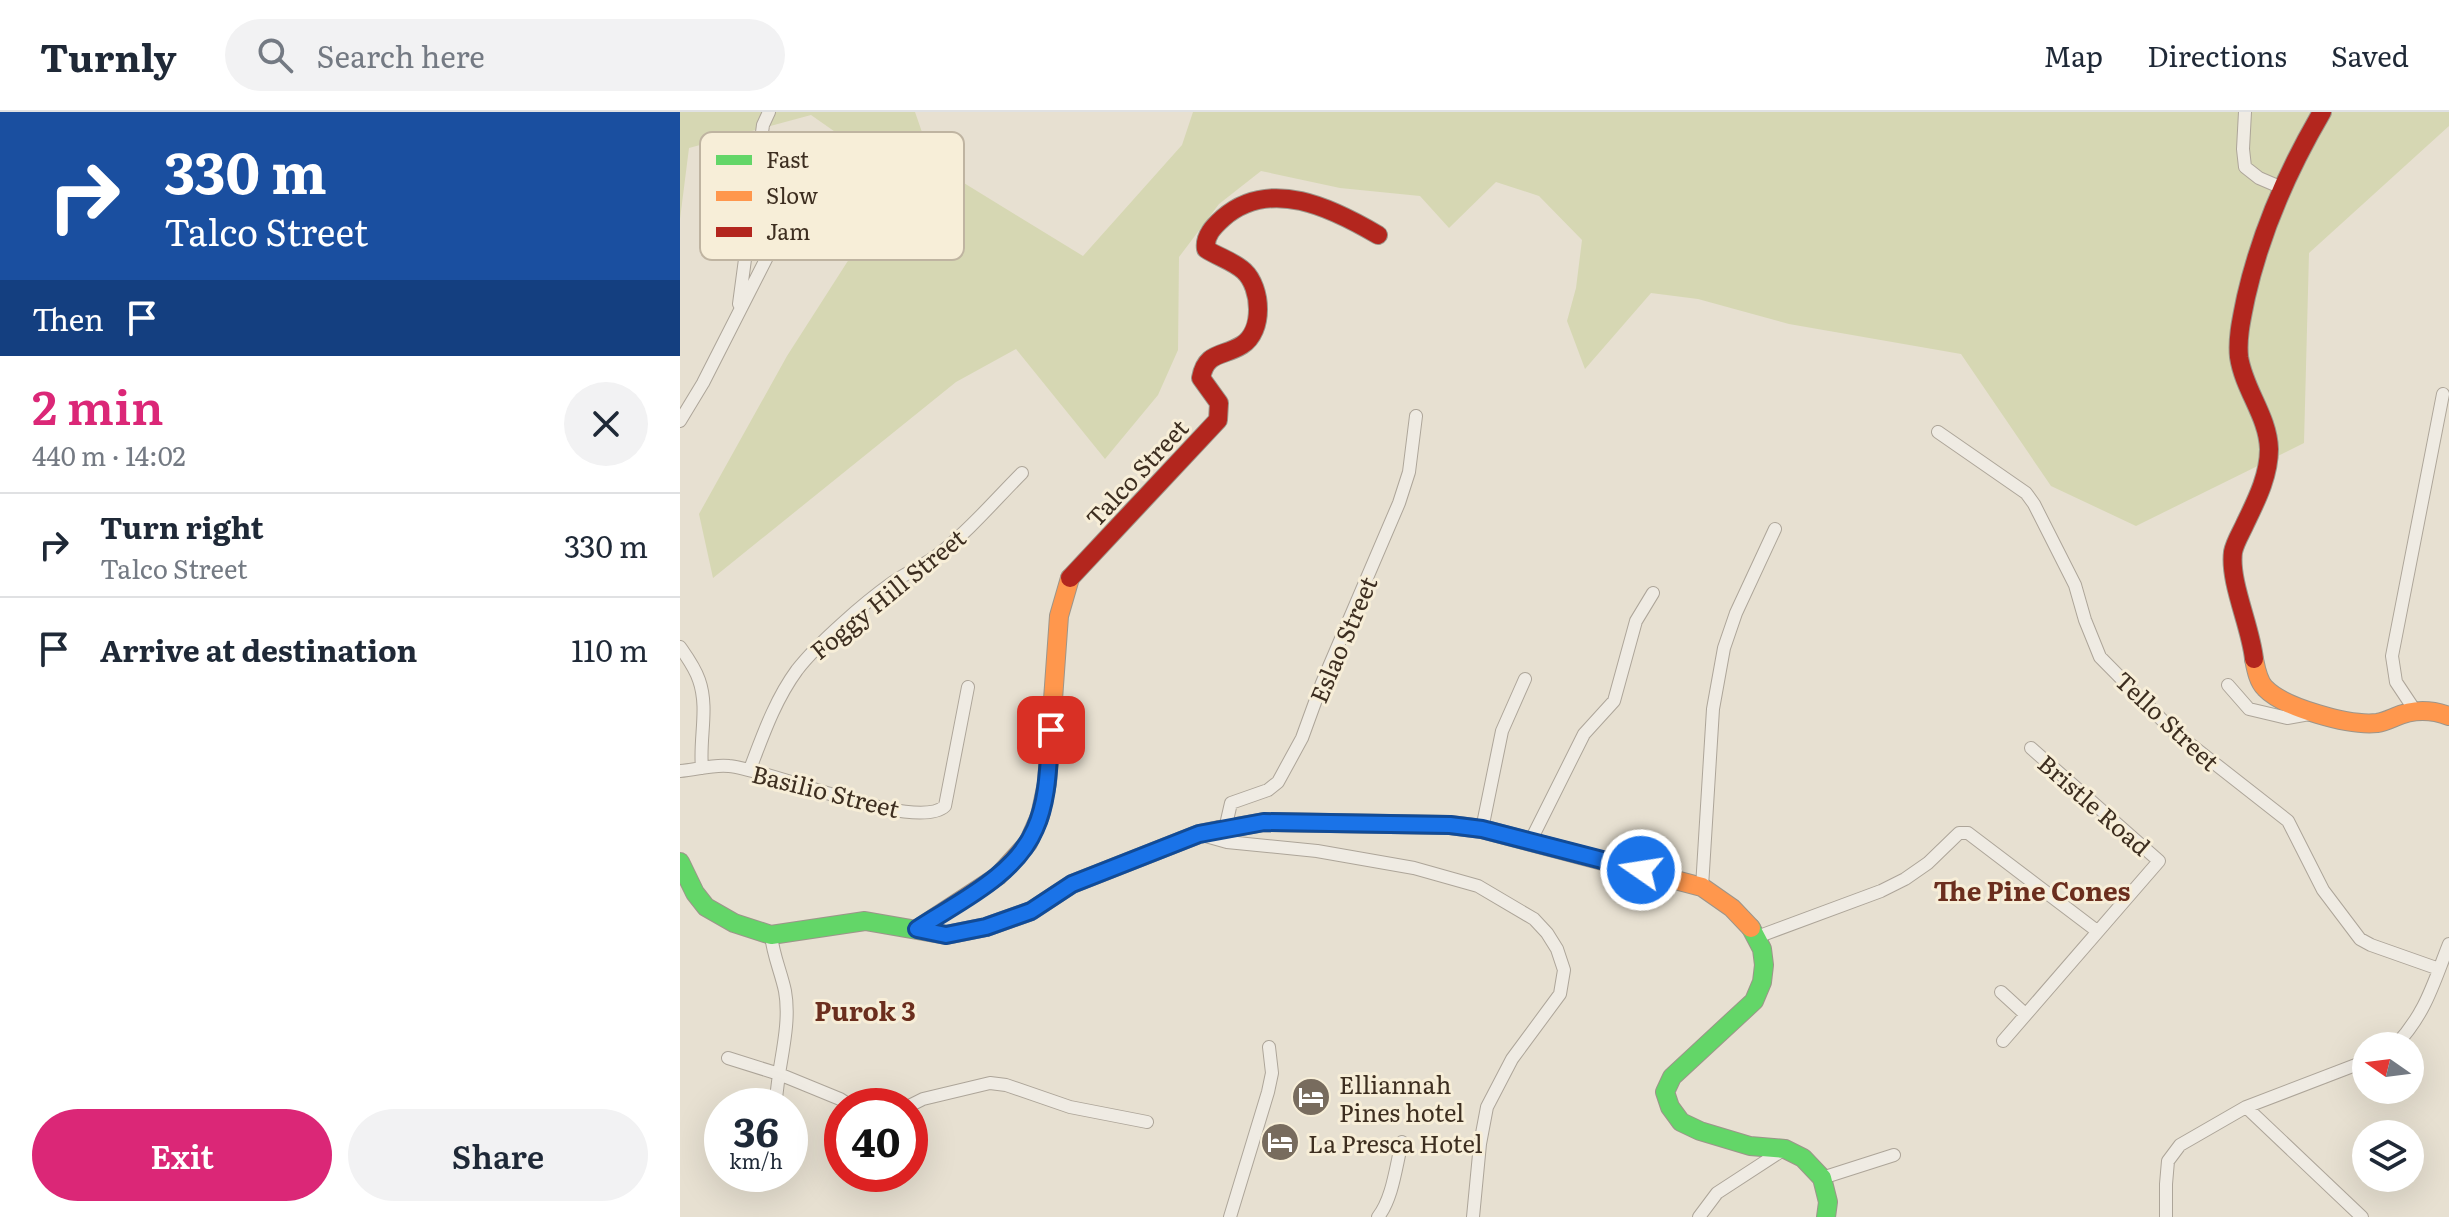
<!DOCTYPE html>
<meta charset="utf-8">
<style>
:root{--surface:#fff;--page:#f2f2f3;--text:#1f2937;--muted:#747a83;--line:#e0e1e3;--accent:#db2777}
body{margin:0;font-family:Literata,serif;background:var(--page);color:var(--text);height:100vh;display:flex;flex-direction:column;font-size:30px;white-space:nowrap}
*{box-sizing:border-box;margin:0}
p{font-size:26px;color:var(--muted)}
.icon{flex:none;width:44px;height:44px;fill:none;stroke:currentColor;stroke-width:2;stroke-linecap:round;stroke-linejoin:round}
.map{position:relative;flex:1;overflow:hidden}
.sheet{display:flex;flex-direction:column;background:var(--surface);width:680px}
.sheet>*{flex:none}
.guide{background:#1a4fa0;color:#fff;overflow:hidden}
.needle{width:52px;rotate:284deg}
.buttons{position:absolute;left:1672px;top:920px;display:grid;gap:16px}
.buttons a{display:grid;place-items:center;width:72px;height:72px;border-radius:50%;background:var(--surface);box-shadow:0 8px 32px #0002;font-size:40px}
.speed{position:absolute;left:24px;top:976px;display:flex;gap:16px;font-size:40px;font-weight:700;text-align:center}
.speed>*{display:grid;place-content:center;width:104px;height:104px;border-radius:50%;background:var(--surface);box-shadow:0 8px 32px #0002;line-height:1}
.speed small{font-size:20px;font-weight:400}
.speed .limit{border:12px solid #d22;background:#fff;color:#111}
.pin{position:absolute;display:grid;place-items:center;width:68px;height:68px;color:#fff;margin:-34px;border-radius:16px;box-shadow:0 4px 12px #0006}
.me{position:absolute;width:88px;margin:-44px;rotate:283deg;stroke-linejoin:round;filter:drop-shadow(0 0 6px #0008)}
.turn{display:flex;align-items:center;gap:28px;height:168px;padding:0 32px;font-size:36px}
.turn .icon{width:104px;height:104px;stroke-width:2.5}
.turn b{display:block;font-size:56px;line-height:68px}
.then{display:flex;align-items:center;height:76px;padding:0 32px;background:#0003;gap:16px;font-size:30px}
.round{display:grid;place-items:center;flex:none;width:84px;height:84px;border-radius:42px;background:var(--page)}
.head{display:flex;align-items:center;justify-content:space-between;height:136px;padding:0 32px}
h1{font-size:48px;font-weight:600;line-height:60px;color:var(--accent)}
.action{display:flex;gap:16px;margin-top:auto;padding:16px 32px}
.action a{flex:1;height:92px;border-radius:48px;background:var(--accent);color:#fff;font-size:32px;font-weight:600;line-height:92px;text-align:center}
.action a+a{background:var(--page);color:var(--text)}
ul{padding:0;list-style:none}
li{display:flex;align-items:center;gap:24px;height:104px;padding:0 32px;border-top:2px solid var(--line)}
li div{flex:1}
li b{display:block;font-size:30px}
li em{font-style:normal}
header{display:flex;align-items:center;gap:48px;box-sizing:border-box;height:112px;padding:0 40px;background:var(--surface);border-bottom:2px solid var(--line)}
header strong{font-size:38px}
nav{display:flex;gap:44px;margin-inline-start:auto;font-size:28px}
.search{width:560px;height:72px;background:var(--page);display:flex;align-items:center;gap:20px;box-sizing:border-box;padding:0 28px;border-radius:44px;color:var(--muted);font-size:30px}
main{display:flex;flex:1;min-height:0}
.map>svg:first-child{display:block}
</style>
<header>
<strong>Turnly</strong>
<div class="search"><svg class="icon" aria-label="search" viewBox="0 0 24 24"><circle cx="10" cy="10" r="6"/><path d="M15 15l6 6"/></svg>Search here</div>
<nav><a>Map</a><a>Directions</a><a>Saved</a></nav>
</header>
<main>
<section class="sheet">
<div class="guide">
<div class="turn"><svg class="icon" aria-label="right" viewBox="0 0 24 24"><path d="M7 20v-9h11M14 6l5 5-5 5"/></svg><div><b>330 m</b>Talco Street</div></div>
<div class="then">Then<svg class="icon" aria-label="arrive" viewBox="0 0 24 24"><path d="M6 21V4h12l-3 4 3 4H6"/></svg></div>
</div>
<div class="head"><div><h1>2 min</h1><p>440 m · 14:02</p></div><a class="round"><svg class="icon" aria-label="close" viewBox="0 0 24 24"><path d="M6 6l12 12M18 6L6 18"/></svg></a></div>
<ul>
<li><svg class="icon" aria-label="right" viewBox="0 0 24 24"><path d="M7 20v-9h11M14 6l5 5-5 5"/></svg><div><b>Turn right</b><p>Talco Street</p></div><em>330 m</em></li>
<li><svg class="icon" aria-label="arrive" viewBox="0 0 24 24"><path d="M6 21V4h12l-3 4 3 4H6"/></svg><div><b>Arrive at destination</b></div><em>110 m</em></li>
</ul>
<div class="action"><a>Exit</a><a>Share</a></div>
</section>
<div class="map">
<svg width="1769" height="1105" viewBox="0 0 1769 1105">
<rect width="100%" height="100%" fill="#e7e0d1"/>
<!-- green -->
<path fill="#d6d7b3" d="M 0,0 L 235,0 L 253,52 L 403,144 L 502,33 L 513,0 L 1769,0 L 1769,14 L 1629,141 L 1624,331 L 1456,414 L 1371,374 L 1281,242 L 1109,212 L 1018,187 L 971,181 L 905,257 L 887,209 L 896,176 L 902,128 L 859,84 L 816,70 L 769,116 L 740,84 L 660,76 L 581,59 L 539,92 L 499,145 L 498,238 L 478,283 L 425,347 L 336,237 L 276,270 L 33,466 L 19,402 L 107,244 L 221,66 L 131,3 L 9,36 L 0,107 Z"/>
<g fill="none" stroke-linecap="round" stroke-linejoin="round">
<!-- street casing -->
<g stroke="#ada599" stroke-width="14">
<path id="street" d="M 1565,0 L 1563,37 L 1565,55 L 1579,66 L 1600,75
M 59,192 L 83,13 L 89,0
M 0,309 L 23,271 L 144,33
M 1258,320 L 1346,381 L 1354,392 L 1395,473 L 1405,508 L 1420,545 L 1492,618 L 1608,709 L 1643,778 L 1680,827 L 1691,833 L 1759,857
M 0,535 C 7,545 15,556 19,568 C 29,596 19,627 22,656
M 1548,573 L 1569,597 L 1607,606 L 1635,601
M 1734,597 L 1716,570 L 1712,544 L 1763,282
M 70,657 C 83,623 95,588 117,558 C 138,531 184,491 212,471 C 227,460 244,454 259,442 C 289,419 315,388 342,361
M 0,659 C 16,658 33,652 49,654 C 92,658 236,721 265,694 L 288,575
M 545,717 L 551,691 L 588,678 L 598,670 L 622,626 L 642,571 L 719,391 L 729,360 L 736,304
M 802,717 L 822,619 L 845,567
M 522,723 L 547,730 L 637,739 L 734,756 L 798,774 L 854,807 L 867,821 L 877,837 L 884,858 L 880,882 L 832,947 L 807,995 L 800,1032 L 793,1105
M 851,728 L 904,622 L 934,589 L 956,509 L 973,481
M 1022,775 L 1033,597 L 1044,536 L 1056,501 L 1095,417
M 91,823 C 93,843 101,860 105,879 C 110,906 103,936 99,962 L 160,987 L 171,994
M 1077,825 L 1201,779 L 1225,767 L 1248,751 L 1279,721 L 1288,721 L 1417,819
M 1321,880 L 1345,902
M 1323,929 L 1479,749 L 1351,636
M 1715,934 C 1746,901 1753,872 1769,832
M 48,946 L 99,962 L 95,994
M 229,994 L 243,987 L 310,971 L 326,973 L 390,995 L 467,1010
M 1566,995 L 1682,1105
M 1142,1066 L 1214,1043
M 550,1105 L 588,980 L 592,961 L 589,935
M 698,1105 C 713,1086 716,1053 722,1030
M 1019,1105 L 1037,1081 L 1103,1038
M 1486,1105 L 1486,1072 L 1488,1049 L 1500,1033 L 1566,995 L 1686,949"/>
</g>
<!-- fast casing -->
<g stroke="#9c958a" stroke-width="20">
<path id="fast" d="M 0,750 L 15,781 L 26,795 L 54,811 L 91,823 L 185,809 L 266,823 L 306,815 L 351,799 L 392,772 L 519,722 L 539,718
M 1071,816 L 1082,837 L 1084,853 L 1082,870 L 1074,889 L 992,965 L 985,980 L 990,995 L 1001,1010 L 1020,1019 L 1070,1034 L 1105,1037 L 1123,1046 L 1142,1066 L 1148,1090 L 1146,1105"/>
</g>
<!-- slow casing -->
<g stroke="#9c958a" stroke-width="20">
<path id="slow" d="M 1574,547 C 1576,557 1578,569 1585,576 C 1604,596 1670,614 1697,611 C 1704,610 1708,608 1715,605 C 1733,597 1750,597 1769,604
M 539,718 L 584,710 L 770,713 L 802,717 L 1022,775 L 1052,796 L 1071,816
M 237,817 L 318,764 L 348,731 L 360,704 L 367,671 L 379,504 L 390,466"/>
</g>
<!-- jam casing -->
<g stroke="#9c958a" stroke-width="20">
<path id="jam" d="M 390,466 L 538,308 L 539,291 L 521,266 C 526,239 543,245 562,233 C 584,219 582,176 564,159 C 553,149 538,145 526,137 C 524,124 534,114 543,106 C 590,65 652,96 698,123
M 1574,547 C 1571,515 1549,470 1553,440 C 1555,430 1561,421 1565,412 C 1576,389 1589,364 1589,337 C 1588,304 1564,278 1559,245 C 1557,225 1562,205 1566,185 C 1581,119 1608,58 1642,0"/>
</g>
<!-- street -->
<use href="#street" stroke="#efebe3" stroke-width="12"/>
<!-- fast -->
<use href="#fast" stroke="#63d668" stroke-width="18"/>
<!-- slow -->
<use href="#slow" stroke="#ff974d" stroke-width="18"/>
<!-- jam -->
<use href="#jam" stroke="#b3261e" stroke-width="18"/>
</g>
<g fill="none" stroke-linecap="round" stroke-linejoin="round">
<!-- route casing -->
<g stroke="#114b97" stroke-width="20">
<path id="route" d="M 371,618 C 368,650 369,686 355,717 C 335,764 278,790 237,817 L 266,823 L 306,815 L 351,799 L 392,772 L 519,722 L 584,710 L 770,713 L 802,717 L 961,758"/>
</g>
<!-- route -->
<use href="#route" stroke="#1a73e8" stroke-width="14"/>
</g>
<!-- icons -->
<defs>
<g id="hotel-disc" transform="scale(2)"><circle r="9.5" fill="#786c5e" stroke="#f7eed8"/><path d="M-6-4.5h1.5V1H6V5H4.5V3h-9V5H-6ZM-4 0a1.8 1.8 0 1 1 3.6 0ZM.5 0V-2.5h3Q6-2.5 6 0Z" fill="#fff"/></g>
</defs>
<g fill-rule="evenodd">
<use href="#hotel-disc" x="631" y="985"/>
<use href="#hotel-disc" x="600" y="1030"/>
</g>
<g text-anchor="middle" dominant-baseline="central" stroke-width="6" stroke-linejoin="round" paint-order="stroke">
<!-- street labels -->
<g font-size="24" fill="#3d2e20" stroke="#f7eed8">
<text transform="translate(456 360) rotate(-47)">Talco Street</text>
<text transform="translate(207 481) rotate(-39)">Foggy Hill Street</text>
<text transform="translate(662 527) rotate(-67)">Eslao Street</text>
<text transform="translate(1488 608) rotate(43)">Tello Street</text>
<text transform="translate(146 678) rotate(14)">Basilio Street</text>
<text transform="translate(1415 692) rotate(41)">Bristle Road</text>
</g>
<!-- poi labels -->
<g font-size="24" fill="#3d2e20" stroke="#f7eed8" text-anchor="start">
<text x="659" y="971">Elliannah<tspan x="659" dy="28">Pines hotel</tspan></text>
<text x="628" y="1030">La Presca Hotel</text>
</g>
<!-- neighbourhood labels -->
<g font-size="26" font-weight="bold" fill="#6b2e1e" stroke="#f7eed8">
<text x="1352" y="777">The Pine Cones</text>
<text x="185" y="897">Purok 3</text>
</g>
</g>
<!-- legend -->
<rect x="20" y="20" width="264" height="128" rx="12" fill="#f7eed8" stroke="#bfb4a1" stroke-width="2"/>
<rect x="36" y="43" width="36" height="10" fill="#63d668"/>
<rect x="36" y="79" width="36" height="10" fill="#ff974d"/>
<rect x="36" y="115" width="36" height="10" fill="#b3261e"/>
<g font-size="22" fill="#3d2e20">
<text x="86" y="56">Fast</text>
<text x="86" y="92">Slow</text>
<text x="86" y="128">Jam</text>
</g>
</svg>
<div class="buttons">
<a><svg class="needle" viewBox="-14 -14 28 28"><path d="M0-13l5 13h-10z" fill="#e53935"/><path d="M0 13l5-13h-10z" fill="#747a83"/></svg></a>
<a><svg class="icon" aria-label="layers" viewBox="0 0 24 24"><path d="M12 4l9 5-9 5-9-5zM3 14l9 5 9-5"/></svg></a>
</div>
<div class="speed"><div>36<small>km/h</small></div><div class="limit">40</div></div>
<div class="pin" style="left:371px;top:618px;background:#d93025"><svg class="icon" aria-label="arrive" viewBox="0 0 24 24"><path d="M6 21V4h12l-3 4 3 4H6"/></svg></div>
<svg class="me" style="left:961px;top:758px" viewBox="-20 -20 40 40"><circle r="17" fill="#1a73e8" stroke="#fff" stroke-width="3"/><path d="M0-11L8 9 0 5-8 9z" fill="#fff"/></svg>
</div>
</main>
